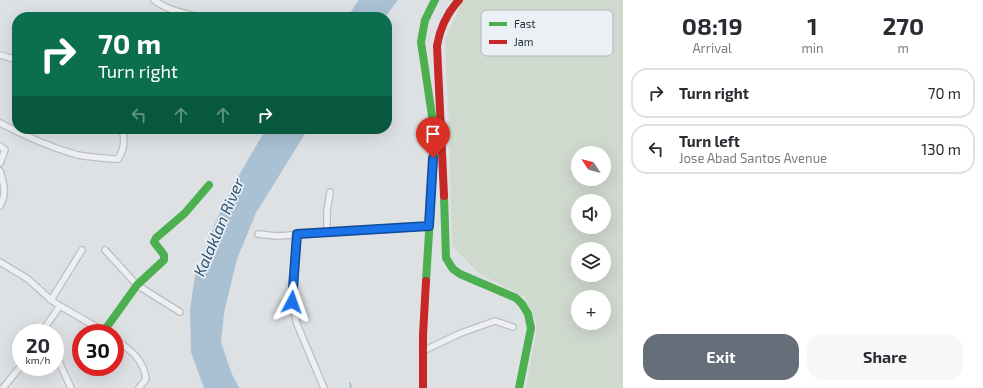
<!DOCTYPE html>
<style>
:root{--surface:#fff;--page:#f7f7f7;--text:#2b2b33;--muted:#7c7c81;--line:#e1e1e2;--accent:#656e79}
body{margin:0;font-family:"Exo 2",sans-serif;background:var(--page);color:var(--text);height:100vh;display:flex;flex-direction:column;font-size:15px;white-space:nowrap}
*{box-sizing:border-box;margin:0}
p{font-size:13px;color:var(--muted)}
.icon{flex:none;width:22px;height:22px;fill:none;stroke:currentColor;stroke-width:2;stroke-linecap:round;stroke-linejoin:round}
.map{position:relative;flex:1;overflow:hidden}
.panel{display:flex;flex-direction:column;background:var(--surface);width:360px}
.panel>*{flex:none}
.top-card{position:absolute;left:12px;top:12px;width:380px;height:122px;border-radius:16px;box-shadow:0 4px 16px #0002;background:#0b6e4f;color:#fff;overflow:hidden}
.needle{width:26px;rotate:306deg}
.tools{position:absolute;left:571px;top:146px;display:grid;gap:8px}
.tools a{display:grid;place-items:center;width:40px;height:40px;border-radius:50%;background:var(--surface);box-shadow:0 4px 16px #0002;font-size:20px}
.speed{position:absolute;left:12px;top:324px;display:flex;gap:8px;font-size:20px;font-weight:700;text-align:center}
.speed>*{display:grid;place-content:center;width:52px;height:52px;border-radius:50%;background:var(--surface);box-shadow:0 4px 16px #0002;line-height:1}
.speed small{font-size:10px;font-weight:400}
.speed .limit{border:6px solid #d22;background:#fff;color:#111}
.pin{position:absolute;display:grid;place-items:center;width:34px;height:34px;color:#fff;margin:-41px -17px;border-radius:50% 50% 50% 0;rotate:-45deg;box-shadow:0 0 4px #0007}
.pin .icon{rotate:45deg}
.me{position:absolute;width:44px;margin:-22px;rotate:4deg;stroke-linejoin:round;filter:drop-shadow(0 0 3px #0008)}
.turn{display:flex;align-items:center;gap:14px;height:84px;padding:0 20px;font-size:18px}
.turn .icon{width:52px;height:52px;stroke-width:2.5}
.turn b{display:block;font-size:28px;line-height:34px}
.lanes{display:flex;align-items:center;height:38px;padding:0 20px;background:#0003;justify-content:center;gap:20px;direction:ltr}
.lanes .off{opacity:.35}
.eta{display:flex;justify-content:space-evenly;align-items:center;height:68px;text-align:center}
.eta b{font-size:24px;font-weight:700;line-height:28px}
.action{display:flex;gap:8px;margin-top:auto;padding:8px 20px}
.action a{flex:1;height:46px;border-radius:16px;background:var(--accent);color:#fff;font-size:16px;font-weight:700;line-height:46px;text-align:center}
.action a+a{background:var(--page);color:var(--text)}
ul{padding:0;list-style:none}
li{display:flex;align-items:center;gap:12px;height:50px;margin:0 8px 6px;padding:0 12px;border:2px solid var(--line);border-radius:16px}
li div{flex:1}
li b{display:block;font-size:15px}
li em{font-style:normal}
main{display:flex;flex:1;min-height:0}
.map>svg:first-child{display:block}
</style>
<main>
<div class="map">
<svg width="623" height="388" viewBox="0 0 623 388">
<rect width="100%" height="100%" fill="#dee1e4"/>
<!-- green -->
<path fill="#cfd9ce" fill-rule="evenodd" d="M 465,0 L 623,0 L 623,388 L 526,388 L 537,326 L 525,297 L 480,274 L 452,246 L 449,128 L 445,40 L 462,2 ZM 578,153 L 604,153 L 604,179 L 578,179 ZM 578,201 L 604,201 L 604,227 L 578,227 ZM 578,249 L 604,249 L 604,275 L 578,275 ZM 578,297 L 604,297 L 604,323 L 578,323 Z"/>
<!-- water -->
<path fill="#a9c1d3" d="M 359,0 L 398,0 L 385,17 L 347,17 Z
M 266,129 L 308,129 L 256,213 L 237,259 L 224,313 L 221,342 L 231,372 L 239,388 L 204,388 L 191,352 L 190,309 L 195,276 L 217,219 L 235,182 Z"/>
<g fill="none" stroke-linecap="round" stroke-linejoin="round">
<!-- stream -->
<path stroke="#a9c1d3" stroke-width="2" d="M 350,383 L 351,388"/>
<!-- street casing -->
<g stroke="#bcbfc2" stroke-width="8">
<path id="street" d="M 154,0 C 167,10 183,13 199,17
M 0,55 L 17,60
M 0,123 C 25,136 52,148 78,155 C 89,157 101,158 113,159 L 118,159 C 124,150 125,139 122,129
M 0,146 L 5,150 L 0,163
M 0,171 C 4,184 7,193 0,206
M 327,233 L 327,211 L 330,192
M 258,234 L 277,236 L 429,226
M 297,234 L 292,302 L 297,324 L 324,388
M 105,250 L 137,285 L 180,312
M 0,262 L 28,279 L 51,300 L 60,306 L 107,333
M 51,300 L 82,250
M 41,333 L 60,306
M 115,339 C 131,351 143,358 146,379 L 139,388
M 423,351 L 461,333 L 495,321 L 513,327
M 55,353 L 71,388
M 3,388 L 21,366"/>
</g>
<!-- street -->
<use href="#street" stroke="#edeff1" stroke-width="5.5"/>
<!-- fast -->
<path stroke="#4caf50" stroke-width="8" d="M 444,196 L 446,258 L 453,269 L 460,274 L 516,298 L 522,304 L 528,314 L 531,328 L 519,388
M 426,281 L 435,136 L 421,42 L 425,20 L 435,0
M 104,331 L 137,285 L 164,260 L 164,255 L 154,242 L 156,238 L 185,213 L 209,185"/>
<!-- jam -->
<path stroke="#c62828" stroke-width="8" d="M 444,196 L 437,46 C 440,28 447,13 459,0
M 423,388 L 423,335 L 426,281"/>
</g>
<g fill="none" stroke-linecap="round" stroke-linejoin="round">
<!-- route casing -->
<g stroke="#114b97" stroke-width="10">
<path id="route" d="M 292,302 L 297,234 L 429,226 L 433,158"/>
</g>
<!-- route -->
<use href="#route" stroke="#1a73e8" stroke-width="7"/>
</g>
<g text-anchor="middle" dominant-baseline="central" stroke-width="3.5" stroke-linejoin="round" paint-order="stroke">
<!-- water labels -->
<g font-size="16" font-style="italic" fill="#2a5376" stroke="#ebf0f5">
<text transform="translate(218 227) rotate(-67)">Kalaklan River</text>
</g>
</g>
<!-- legend -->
<rect x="481" y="10" width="132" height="46" rx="6" fill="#ebf0f5" stroke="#afb6be" stroke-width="1"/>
<rect x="489" y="22" width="18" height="4" fill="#4caf50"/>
<rect x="489" y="40" width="18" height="4" fill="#c62828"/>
<g font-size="11" fill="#24303f">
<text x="514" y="28">Fast</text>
<text x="514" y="46">Jam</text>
</g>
</svg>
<div class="tools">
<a><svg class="needle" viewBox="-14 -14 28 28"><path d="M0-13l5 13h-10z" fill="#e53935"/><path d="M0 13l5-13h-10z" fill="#7c7c81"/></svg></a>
<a><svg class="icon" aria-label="sound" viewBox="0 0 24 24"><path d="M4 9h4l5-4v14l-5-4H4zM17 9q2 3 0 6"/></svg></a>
<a><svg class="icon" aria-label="layers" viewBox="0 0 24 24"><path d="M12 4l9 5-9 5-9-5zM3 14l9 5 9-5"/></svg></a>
<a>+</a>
</div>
<div class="speed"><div>20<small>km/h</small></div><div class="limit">30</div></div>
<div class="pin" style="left:433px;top:158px;background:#d93025"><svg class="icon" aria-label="arrive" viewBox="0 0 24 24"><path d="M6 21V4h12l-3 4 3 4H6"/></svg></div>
<svg class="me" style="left:292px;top:302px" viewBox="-20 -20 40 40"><path d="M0-17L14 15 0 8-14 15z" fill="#1a73e8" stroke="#fff" stroke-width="4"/></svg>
<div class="top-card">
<div class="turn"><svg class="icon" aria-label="right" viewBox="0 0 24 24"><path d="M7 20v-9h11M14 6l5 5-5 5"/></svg><div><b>70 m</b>Turn right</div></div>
<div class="lanes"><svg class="icon off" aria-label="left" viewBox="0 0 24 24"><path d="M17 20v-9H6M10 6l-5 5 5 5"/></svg><svg class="icon off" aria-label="ahead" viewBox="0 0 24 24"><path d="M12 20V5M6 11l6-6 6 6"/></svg><svg class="icon off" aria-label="ahead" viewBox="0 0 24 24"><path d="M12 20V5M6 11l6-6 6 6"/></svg><svg class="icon" aria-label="right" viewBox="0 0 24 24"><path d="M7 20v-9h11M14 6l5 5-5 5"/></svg></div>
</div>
</div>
<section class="panel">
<div class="eta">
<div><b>08:19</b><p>Arrival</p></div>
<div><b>1</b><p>min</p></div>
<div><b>270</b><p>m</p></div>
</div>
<ul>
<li><svg class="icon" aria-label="right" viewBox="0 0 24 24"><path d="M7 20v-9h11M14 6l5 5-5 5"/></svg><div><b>Turn right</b></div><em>70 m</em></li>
<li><svg class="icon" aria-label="left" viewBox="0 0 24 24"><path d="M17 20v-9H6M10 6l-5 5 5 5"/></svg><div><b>Turn left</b><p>Jose Abad Santos Avenue</p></div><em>130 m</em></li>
</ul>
<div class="action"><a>Exit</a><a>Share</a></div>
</section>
</main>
